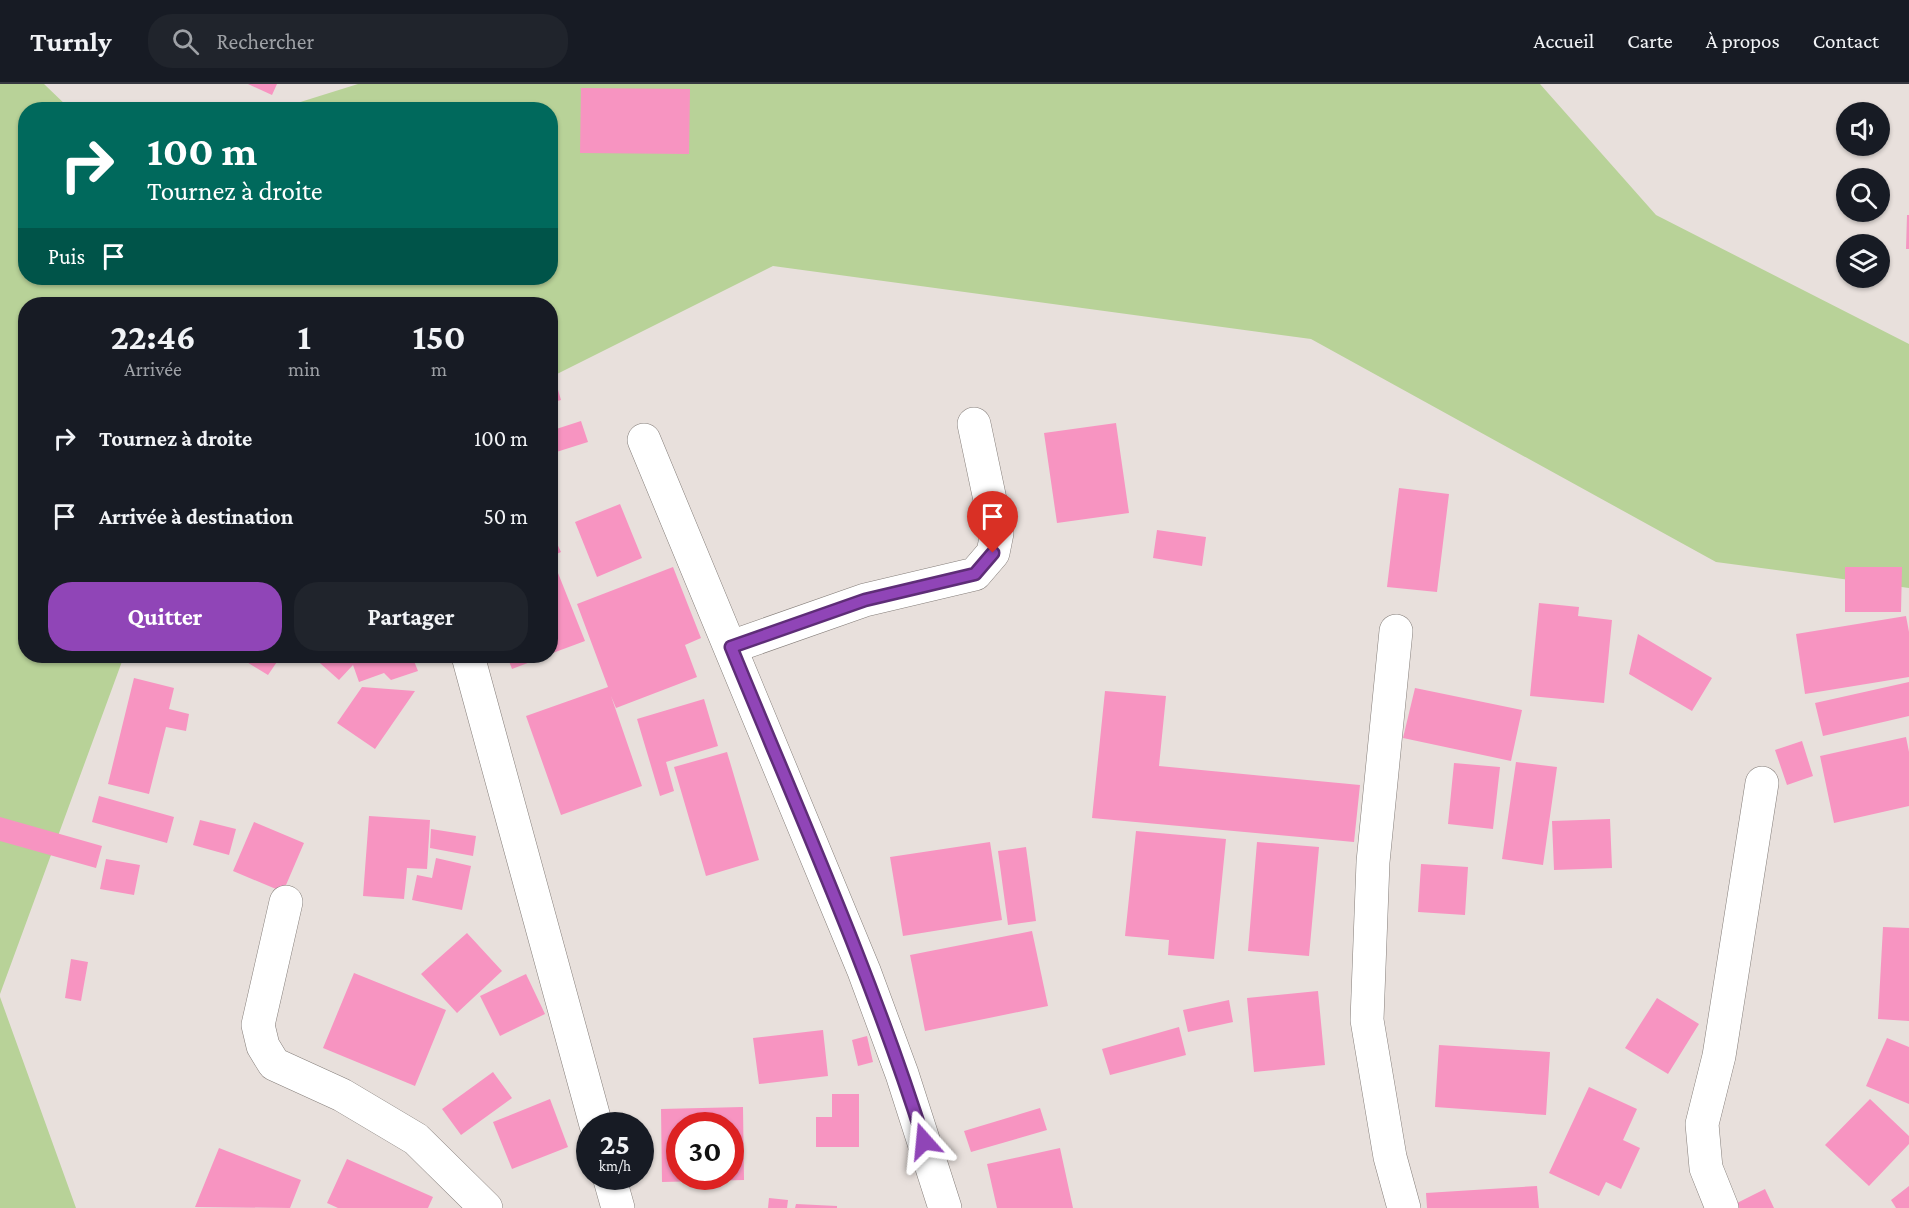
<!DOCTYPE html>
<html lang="fr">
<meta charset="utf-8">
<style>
:root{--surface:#171b24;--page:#20242c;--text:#f1f3f6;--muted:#9ea1a6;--line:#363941;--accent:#9045b7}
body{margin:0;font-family:"Crimson Pro",serif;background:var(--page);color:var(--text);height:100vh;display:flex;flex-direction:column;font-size:22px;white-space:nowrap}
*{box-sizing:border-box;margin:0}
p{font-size:20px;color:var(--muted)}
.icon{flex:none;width:33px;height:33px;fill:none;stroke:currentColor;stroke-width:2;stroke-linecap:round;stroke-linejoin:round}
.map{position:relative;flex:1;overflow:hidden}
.panel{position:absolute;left:18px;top:213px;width:540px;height:366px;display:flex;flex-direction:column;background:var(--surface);border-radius:24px;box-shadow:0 2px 4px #0004}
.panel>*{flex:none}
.top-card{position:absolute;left:18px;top:18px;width:540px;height:183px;border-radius:24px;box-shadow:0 2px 4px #0004;background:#00695c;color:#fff;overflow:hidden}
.controls{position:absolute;left:1836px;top:18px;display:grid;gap:12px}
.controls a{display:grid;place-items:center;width:54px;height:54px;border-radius:50%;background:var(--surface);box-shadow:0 2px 4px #0004;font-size:30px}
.speed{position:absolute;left:576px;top:1028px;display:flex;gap:12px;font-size:30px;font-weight:700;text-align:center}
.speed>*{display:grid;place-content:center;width:78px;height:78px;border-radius:50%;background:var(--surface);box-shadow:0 2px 4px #0004;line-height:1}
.speed small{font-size:15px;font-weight:400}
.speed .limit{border:9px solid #d22;background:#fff;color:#111}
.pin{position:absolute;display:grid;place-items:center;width:51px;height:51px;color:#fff;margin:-62px -26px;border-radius:50% 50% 50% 0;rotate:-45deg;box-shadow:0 0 6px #0007}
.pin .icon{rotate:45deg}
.me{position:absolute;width:66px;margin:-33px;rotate:342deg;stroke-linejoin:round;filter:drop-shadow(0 0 4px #0008)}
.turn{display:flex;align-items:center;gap:21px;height:126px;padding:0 30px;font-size:27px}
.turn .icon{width:78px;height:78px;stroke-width:2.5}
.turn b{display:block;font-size:42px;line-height:51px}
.then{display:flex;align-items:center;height:57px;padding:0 30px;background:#0003;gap:12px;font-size:22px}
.eta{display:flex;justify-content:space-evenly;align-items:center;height:102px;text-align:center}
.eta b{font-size:36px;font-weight:700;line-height:42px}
.button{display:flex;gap:12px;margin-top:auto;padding:12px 30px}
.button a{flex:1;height:69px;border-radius:24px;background:var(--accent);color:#fff;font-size:24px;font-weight:700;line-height:69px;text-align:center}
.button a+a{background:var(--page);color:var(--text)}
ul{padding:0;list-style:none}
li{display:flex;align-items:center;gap:18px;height:78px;padding:0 30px}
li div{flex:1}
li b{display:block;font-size:22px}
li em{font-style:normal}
header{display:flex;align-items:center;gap:36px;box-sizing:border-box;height:84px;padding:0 30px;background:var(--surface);border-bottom:2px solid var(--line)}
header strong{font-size:28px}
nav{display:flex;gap:33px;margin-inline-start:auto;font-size:21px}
.search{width:420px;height:54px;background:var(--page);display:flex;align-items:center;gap:15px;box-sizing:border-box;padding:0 21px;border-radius:24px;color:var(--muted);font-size:22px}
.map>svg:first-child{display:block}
</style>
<header>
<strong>Turnly</strong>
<div class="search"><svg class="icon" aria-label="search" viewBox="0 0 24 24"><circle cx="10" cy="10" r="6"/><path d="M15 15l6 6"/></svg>Rechercher</div>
<nav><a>Accueil</a><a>Carte</a><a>À propos</a><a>Contact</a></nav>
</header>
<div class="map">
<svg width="1909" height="1124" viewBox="0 0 1909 1124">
<rect width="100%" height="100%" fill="#e8e0dc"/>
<!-- green -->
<path fill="#b8d298" d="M 0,0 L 44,0 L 70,25 L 26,26 L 26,194 L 550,194 L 550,26 L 278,25 L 358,0 L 1540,0 L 1656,131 L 1909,260 L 1909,504 L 1716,478 L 1311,255 L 773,182 L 551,293 L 550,220 L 26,220 L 26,572 L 124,572 L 0,910 Z
M 0,913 L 76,1124 L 0,1124 Z"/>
<!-- building -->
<path fill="#f794c1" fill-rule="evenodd" d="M 248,0 L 277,0 L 272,11 Z
M 581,4 L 690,5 L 689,70 L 580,69 Z
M 1907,131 L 1909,131 L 1909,165 L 1906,165 Z
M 550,285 L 552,285 L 561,316 L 550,319 Z
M 581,337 L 588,358 L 550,370 L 550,347 Z
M 1116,339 L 1129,429 L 1057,439 L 1044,349 Z
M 1399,404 L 1449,410 L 1437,508 L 1387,503 Z
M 620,420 L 642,474 L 597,493 L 575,438 Z
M 550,445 L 561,468 L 550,473 Z
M 1157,446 L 1206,453 L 1202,482 L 1153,474 Z
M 673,483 L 701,554 L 685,561 L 697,593 L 616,624 L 611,612 L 642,702 L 561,731 L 526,632 L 608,603 L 577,520 Z
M 1845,483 L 1902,483 L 1901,528 L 1845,528 Z
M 558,489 L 585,557 L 550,570 L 550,492 Z
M 1539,519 L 1579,523 L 1578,532 L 1612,536 L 1604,619 L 1530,612 Z
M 1906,532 L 1909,548 L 1909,593 L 1805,610 L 1796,550 Z
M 1638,550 L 1712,594 L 1692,627 L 1629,590 Z
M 237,572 L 281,572 L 268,591 Z
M 312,572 L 412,572 L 418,587 L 391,596 L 384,589 L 359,598 L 353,581 L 339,596 Z
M 507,572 L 546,572 L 512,585 Z
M 134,594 L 174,604 L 169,625 L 189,630 L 186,647 L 166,643 L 149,710 L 108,700 Z
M 1909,598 L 1909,632 L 1823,652 L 1815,619 Z
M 362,603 L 415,607 L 375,665 L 337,639 Z
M 1415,604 L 1522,626 L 1511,677 L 1403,654 Z
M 1105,607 L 1166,612 L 1159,682 L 1360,701 L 1354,758 L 1092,734 Z
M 704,615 L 718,662 L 666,678 L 674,707 L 660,712 L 637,635 Z
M 1906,653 L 1909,668 L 1909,722 L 1834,739 L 1820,672 Z
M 1802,657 L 1813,692 L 1787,701 L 1775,666 Z
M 727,668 L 759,776 L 706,792 L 674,683 Z
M 1516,678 L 1557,683 L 1543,781 L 1502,775 Z
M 1454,679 L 1500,683 L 1493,745 L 1448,740 Z
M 99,712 L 174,733 L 167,759 L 92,738 Z
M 369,732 L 430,736 L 427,785 L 407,784 L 404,815 L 363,812 Z
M 0,733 L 102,762 L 96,784 L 0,757 Z
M 1610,735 L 1612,784 L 1554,786 L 1552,737 Z
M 200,736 L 236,745 L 229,771 L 193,761 Z
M 254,738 L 304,759 L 283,808 L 233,787 Z
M 431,745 L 476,752 L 473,772 L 430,764 Z
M 1136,747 L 1226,755 L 1214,875 L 1168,871 L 1169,856 L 1125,852 Z
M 990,758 L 1002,836 L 903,852 L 890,773 Z
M 1257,758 L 1319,763 L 1309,872 L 1248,867 Z
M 1026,763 L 1036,837 L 1008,841 L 998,767 Z
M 436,774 L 471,782 L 462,826 L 412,816 L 417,791 L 432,794 Z
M 106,775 L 140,781 L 134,811 L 100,805 Z
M 1421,780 L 1468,783 L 1465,831 L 1418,828 Z
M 1883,843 L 1909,844 L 1909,937 L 1878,935 Z
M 1032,847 L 1048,922 L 925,947 L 910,871 Z
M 467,849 L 502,887 L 457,929 L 421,890 Z
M 71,875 L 88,878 L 81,917 L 65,914 Z
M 354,889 L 446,926 L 415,1002 L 323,964 Z
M 526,890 L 545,930 L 500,952 L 480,912 Z
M 1318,907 L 1325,981 L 1254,988 L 1247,914 Z
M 1657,914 L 1699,940 L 1668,990 L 1625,964 Z
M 1229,916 L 1233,938 L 1188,948 L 1183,926 Z
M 1179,943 L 1186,971 L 1110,991 L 1102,965 Z
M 823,946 L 828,992 L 759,1000 L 753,954 Z
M 867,952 L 873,978 L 858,982 L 852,956 Z
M 1887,954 L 1909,963 L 1909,1020 L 1866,1002 Z
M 1439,961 L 1550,968 L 1546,1031 L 1435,1023 Z
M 493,988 L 512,1014 L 461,1051 L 442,1025 Z
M 1589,1003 L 1637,1025 L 1623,1056 L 1640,1064 L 1621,1105 L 1606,1098 L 1599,1112 L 1549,1089 Z
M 832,1010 L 859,1010 L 859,1063 L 816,1063 L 816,1033 L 832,1033 Z
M 550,1015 L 568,1063 L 512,1085 L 493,1038 Z
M 1870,1015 L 1909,1052 L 1909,1060 L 1869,1102 L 1825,1061 Z
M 743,1023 L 744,1096 L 662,1098 L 661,1025 ZM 680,1041 L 730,1041 L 730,1092 L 680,1092 Z
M 1040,1024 L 1047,1046 L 971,1068 L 964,1047 Z
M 219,1064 L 301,1096 L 290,1124 L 195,1123 Z
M 1060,1064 L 1073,1124 L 997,1124 L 987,1080 Z
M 347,1075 L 433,1113 L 428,1124 L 338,1124 L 327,1119 Z
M 1537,1102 L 1539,1124 L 1427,1124 L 1426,1109 Z
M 1909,1102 L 1909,1124 L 1896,1124 L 1891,1116 Z
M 1765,1105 L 1774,1124 L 1735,1124 L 1733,1121 Z
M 769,1114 L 788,1116 L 787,1124 L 768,1124 Z
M 796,1120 L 837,1122 L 837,1124 L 795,1124 Z"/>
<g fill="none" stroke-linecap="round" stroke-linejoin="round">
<!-- minor casing -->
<g stroke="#857e7a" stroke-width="34">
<path id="minor" d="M 644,356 L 864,887 L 902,990 L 945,1124
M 1396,547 L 1373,778 L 1367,936 L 1390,1073 L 1404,1124
M 731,563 L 865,516 L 975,490 L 993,469 L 997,449 L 974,340
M 468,572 L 596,1041
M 286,818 L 258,941 L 263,962 L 274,980 L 342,1011 L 416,1055 L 486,1124
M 609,1092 L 618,1124
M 1722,1124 L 1706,1084 L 1702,1040 L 1719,972 L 1762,699"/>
</g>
<!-- minor -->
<use href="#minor" stroke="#fff" stroke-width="33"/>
</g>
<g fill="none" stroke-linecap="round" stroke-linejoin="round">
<!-- route casing -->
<g stroke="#5e2d77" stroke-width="15">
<path id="route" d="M 924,1057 C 871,889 798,727 731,563 L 865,516 L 975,490 L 993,469"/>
</g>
<!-- route -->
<use href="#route" stroke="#9045b7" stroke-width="10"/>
</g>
</svg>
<div class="controls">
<a><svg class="icon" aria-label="sound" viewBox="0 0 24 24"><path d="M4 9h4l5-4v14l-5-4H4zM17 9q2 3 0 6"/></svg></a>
<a><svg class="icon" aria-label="search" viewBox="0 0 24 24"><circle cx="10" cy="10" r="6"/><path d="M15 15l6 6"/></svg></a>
<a><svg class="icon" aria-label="layers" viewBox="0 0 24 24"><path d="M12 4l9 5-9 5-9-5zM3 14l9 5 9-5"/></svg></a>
</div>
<div class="speed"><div>25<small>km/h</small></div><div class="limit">30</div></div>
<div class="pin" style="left:993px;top:469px;background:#d93025"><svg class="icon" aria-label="arrive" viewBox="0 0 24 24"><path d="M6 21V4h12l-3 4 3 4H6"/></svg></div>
<svg class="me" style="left:924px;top:1057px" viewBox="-20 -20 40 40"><path d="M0-17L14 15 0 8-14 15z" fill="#9045b7" stroke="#fff" stroke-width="4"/></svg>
<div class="top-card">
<div class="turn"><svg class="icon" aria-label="right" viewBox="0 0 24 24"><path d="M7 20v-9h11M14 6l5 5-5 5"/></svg><div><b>100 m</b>Tournez à droite</div></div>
<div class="then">Puis<svg class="icon" aria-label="arrive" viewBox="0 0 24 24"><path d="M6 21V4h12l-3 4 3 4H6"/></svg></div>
</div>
<section class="panel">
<div class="eta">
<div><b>22:46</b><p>Arrivée</p></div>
<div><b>1</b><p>min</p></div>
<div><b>150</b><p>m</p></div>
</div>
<ul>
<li><svg class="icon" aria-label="right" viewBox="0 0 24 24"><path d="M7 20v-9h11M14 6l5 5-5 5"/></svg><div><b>Tournez à droite</b></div><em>100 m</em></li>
<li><svg class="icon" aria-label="arrive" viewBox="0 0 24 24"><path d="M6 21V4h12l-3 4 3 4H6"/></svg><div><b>Arrivée à destination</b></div><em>50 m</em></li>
</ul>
<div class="button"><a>Quitter</a><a>Partager</a></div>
</section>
</div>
